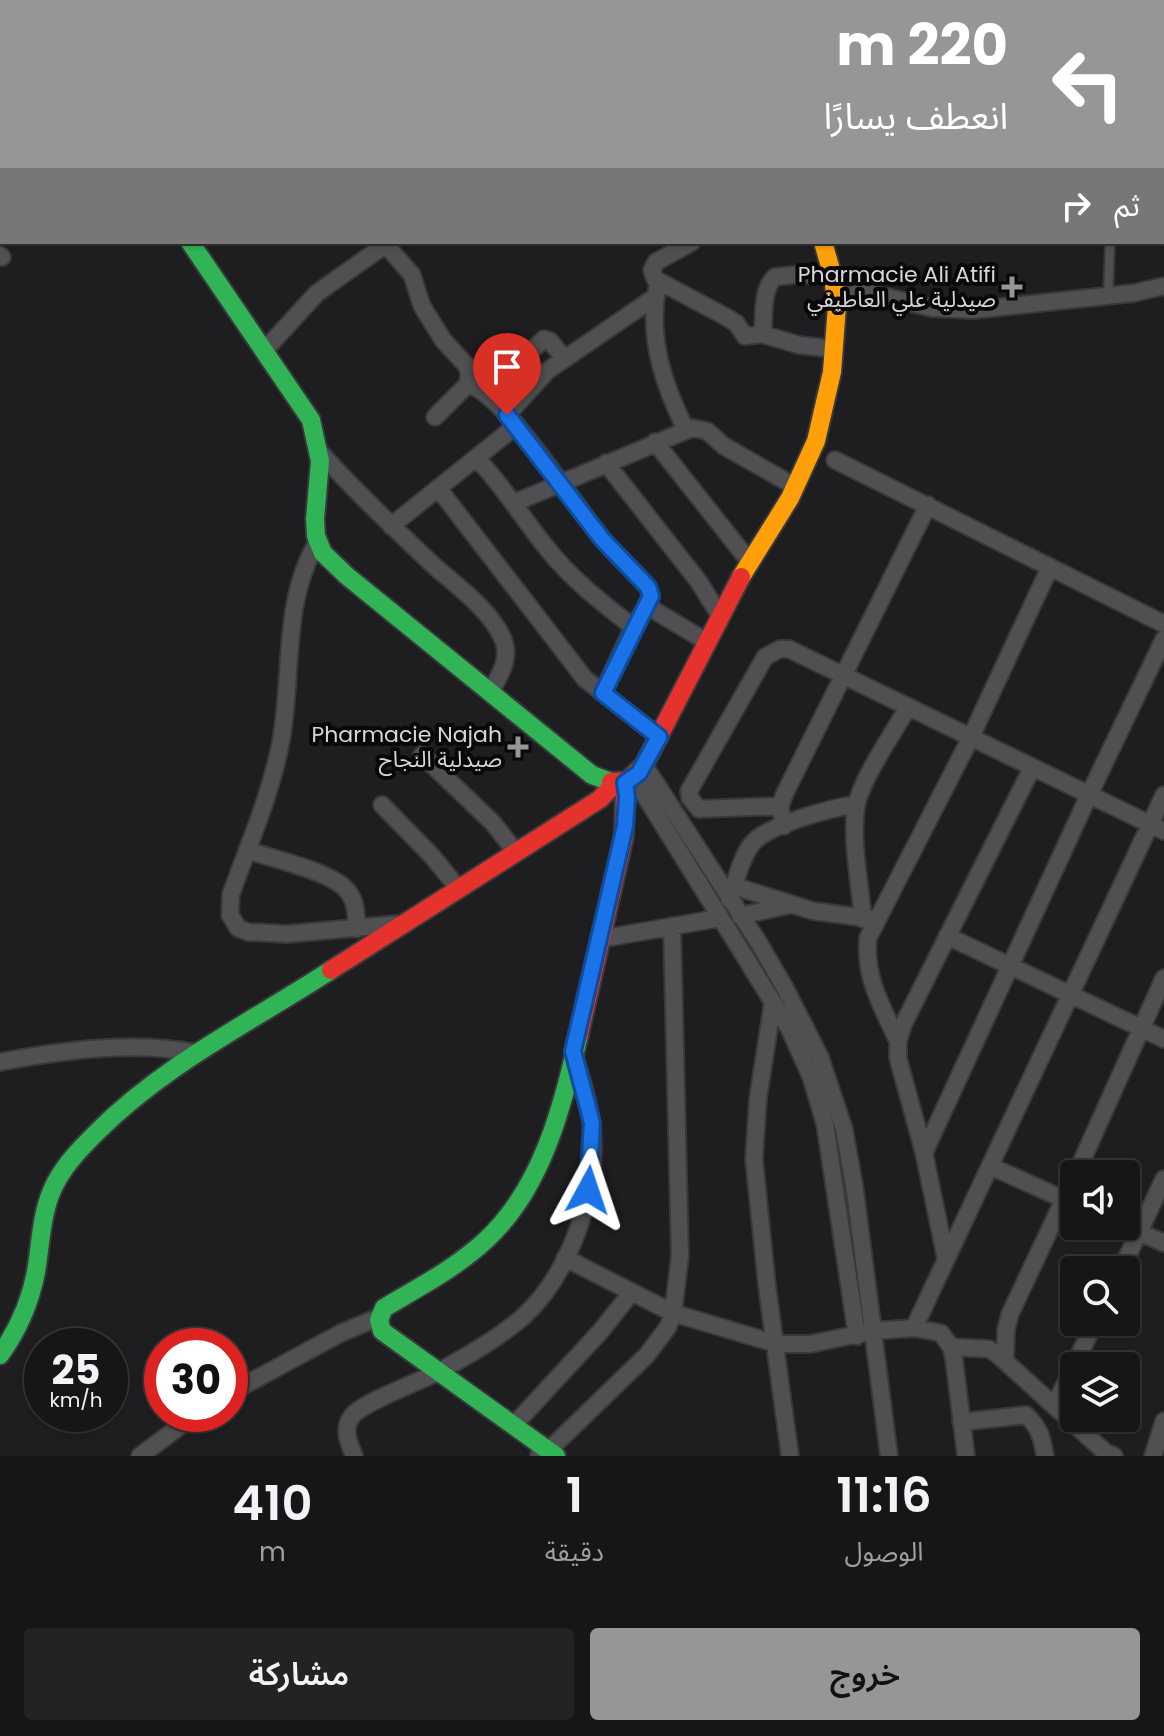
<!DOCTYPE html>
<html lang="ar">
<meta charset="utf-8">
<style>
:root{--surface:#161617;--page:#232324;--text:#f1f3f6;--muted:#9e9fa1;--line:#353536;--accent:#969597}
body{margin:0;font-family:Poppins,"Noto Sans Arabic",sans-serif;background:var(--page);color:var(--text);direction:rtl;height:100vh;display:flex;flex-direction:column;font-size:30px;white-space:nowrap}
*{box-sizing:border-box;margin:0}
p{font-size:26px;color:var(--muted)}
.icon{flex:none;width:44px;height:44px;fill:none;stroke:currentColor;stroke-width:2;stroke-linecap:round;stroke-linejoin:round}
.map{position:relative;height:1456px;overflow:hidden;direction:ltr}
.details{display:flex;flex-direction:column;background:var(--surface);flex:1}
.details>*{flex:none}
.banner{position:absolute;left:0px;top:0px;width:1164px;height:244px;box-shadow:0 2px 6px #0004,0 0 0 2px var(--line);direction:rtl;background:#969597;color:#fff;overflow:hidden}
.controls{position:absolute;left:1060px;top:1160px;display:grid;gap:16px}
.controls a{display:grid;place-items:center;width:80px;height:80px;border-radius:8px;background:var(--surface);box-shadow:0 2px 6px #0004,0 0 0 2px var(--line);font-size:40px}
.speed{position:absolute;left:24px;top:1328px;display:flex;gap:16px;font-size:40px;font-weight:700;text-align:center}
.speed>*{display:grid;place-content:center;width:104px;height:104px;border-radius:50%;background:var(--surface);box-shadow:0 2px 6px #0004,0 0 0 2px var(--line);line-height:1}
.speed small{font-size:20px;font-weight:400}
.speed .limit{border:12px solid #d22;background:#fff;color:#111}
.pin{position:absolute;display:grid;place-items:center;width:68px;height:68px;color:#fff;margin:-82px -34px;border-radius:50% 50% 50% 0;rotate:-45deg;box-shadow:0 0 8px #0007}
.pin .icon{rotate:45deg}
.me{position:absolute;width:88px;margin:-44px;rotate:5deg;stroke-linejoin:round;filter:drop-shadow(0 0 6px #0008)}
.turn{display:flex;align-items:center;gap:28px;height:168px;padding:0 24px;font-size:36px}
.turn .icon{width:104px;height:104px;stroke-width:2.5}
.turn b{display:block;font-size:56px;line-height:68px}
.then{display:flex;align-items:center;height:76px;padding:0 24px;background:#0003;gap:16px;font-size:30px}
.eta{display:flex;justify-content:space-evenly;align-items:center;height:136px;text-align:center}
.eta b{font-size:48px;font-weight:600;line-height:56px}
.primary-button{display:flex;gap:16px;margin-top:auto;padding:16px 24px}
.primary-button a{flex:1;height:92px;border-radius:8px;background:var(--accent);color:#111;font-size:32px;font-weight:600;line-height:92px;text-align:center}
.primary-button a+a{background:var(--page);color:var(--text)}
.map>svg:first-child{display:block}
</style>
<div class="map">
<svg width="1164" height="1456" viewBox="0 0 1164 1456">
<rect width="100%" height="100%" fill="#1e1d1f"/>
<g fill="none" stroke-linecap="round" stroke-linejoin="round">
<!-- lane casing -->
<g stroke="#39383a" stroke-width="12">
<path id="lane" d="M 1162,150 L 1164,151
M 1162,191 L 1164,191
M 1162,234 L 1164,234
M 1108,296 L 1110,242"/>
</g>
<!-- street casing -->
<g stroke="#39383a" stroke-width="20">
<path id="street" d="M 726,0 L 726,2
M 382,2 L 383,0
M 502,2 L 504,0
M 804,2 L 805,0
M 0,38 L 2,42
M 1162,43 L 1164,43
M 1162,103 L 1164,103
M 692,242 L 656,262 L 652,270 L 655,279 L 728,318 L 736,323 L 745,336 L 764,334
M 386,245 L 412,275 L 422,306 L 443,340 L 466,365 L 469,371 L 468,384
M 0,255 L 2,257
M 833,277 L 802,274 L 775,277 C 762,289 764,313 763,330 L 765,335 L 799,345 L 834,349
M 657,289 C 648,339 664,386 686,430
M 837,306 C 845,296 853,293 866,292 L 932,308 L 973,310 L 1134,293 L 1164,286
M 264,351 L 317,293 L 389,242
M 485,394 L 544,339 L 550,341 L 564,358
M 507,415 L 547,371 L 655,297
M 435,417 L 468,384 C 506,396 573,503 601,537 C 615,555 633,569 648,587 L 651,596 L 647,606
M 655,442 L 749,561
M 318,450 C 354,490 392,526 431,563 C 455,585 490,609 503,639 C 511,658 500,675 491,691
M 477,459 C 504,486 522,518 546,547 C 570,578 602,603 633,627
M 835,460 L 1164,624
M 606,463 L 699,582 L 720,616
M 438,488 L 585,679 L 603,693
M 514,503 L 692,428 L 707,431 L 724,446 L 796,487
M 391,526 L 517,425
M 317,543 C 282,601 293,676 281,741 C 271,794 249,844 231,894 L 230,915 L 238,928 L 248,932 L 287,934 L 398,924
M 659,737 L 603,693 L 633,627 L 647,606 L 707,642
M 422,755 L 493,823 L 515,851
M 644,765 L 759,943 L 785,988 L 820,1057 L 844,1129 L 855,1191 L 889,1456
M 634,778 L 789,1028 L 811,1077 L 825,1124 L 857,1336
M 382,805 L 432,856 L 458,888
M 780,806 L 699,809 L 690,798 L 689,791 L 765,657 L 780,649 L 789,649 L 1164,831
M 784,826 L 780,806 L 785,793 L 928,505
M 247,850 C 272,859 336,872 349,893 C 357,904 356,917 357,929
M 734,886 L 813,911 L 874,919
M 729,899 C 736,882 740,860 751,845 C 765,825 832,808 857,804
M 740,916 L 789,905
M 863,919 C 860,885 851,840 856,807 C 861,779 893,734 908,707
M 947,936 L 1164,1039
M 600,939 L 720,918
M 773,1002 L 758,1098 L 754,1159 L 767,1286 L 790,1456
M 898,1041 C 882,1007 864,977 868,938 L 970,739 L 1050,567
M 0,1062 C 64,1050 132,1041 197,1053
M 924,1153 L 1089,795 L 1164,639
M 990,1166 L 1072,1203
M 1076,1174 L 1164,978
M 1125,1226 L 1164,1243
M 565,1258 L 673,1313 L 777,1344 L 810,1344 L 873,1331 L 914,1328 L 941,1333 L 951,1347 L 954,1359 L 966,1456
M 946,1259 L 924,1153 L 898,1058 L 898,1041 L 903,1025 L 1032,768
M 1121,1270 L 1164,1179
M 914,1328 L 1164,795
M 951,1347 L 989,1349 L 997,1354 L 1105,1452 L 1114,1456
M 1005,1361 L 1006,1330 L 1010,1314 L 1074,1178
M 230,1393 L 341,1333 L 379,1317
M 1055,1405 L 1095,1322
M 961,1422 L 1026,1415 C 1040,1428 1042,1438 1045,1456
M 514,1425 L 599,1333 L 632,1292
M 539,1455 L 549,1450 L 647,1355 L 668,1327 L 673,1313 L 680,1256 L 672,926
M 140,1456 L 196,1414
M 354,1456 C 349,1442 342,1430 352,1416 C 363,1402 419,1382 438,1372 C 467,1356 499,1338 524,1316 C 572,1271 601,1185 591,1121 C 588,1099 581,1077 574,1056
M 1153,1456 L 1164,1421"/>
</g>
<!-- fast casing -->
<g stroke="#39383a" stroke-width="22">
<path id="fast" d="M 190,242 L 311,420 L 320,461 L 315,519 L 316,536 L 323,553 L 347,576 L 592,775 L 611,782
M 0,1355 C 18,1330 30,1303 36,1272 C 41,1243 41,1211 55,1184 C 65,1164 82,1147 97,1132 C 165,1064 251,1022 331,970
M 556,1456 L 382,1331 L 379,1320 L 384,1308 C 419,1287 456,1268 486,1240 C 543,1187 562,1107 579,1035"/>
</g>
<!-- slow casing -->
<g stroke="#39383a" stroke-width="22">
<path id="slow" d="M 741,577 L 790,498 L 816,441 L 832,372 L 837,306 L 833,277 L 823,242"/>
</g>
<!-- jam casing -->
<g stroke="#39383a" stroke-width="22">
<path id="jam" d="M 611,782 L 627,781 L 644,765 L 741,577
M 331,970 L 600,799 L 615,783
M 579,1035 L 624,837 L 625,783"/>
</g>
<!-- lane -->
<use href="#lane" stroke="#504f51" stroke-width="8"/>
<!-- street -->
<use href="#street" stroke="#504f51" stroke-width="16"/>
<!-- fast -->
<use href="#fast" stroke="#30b455" stroke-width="18"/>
<!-- slow -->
<use href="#slow" stroke="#ff9f0a" stroke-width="18"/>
<!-- jam -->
<use href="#jam" stroke="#e5322d" stroke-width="18"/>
</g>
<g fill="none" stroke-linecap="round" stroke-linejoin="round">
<!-- route casing -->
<g stroke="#114b97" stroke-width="20">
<path id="route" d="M 507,415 L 602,539 L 648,587 L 651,596 L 603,693 L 659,737 L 639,773 L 625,783 L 627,797 L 625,826 L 573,1051 L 592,1123 L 588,1190"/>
</g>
<!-- route -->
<use href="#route" stroke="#1a73e8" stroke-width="14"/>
</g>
<!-- markers -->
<g fill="#969597" stroke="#080709" stroke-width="3">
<path d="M1008 275h8v8h8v8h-8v8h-8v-8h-8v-8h8z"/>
<path d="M514 735h8v8h8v8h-8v8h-8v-8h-8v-8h8z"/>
</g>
<g text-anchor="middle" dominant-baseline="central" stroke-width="8" stroke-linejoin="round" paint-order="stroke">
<!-- poi labels -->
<g font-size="22" fill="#d7d5d8" stroke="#080709" text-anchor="end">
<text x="996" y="274">Pharmacie Ali Atifi<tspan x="996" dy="25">صيدلية علي العاطيفي</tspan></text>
<text x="502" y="734">Pharmacie Najah<tspan x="502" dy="25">صيدلية النجاح</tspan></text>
</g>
</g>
</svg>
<div class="controls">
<a><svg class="icon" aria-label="sound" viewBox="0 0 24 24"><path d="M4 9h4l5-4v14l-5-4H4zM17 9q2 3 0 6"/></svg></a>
<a><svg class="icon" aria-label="search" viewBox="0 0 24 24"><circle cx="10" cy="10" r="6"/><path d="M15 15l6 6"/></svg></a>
<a><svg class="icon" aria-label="layers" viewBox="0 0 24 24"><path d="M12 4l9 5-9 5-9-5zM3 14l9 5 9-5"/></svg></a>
</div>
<div class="speed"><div>25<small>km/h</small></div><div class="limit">30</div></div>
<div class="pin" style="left:507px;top:415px;background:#d93025"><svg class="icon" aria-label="arrive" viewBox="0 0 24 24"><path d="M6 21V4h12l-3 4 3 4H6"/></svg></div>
<svg class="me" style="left:588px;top:1190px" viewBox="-20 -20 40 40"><path d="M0-17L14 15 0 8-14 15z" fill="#1a73e8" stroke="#fff" stroke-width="4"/></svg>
<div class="banner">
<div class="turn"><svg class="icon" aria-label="left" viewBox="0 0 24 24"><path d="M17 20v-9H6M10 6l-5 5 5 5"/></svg><div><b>220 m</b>انعطف يسارًا</div></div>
<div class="then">ثم<svg class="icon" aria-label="right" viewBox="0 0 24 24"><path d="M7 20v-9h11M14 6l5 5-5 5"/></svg></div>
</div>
</div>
<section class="details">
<div class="eta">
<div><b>11:16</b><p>الوصول</p></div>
<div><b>1</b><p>دقيقة</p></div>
<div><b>410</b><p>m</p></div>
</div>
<div class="primary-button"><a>خروج</a><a>مشاركة</a></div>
</section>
